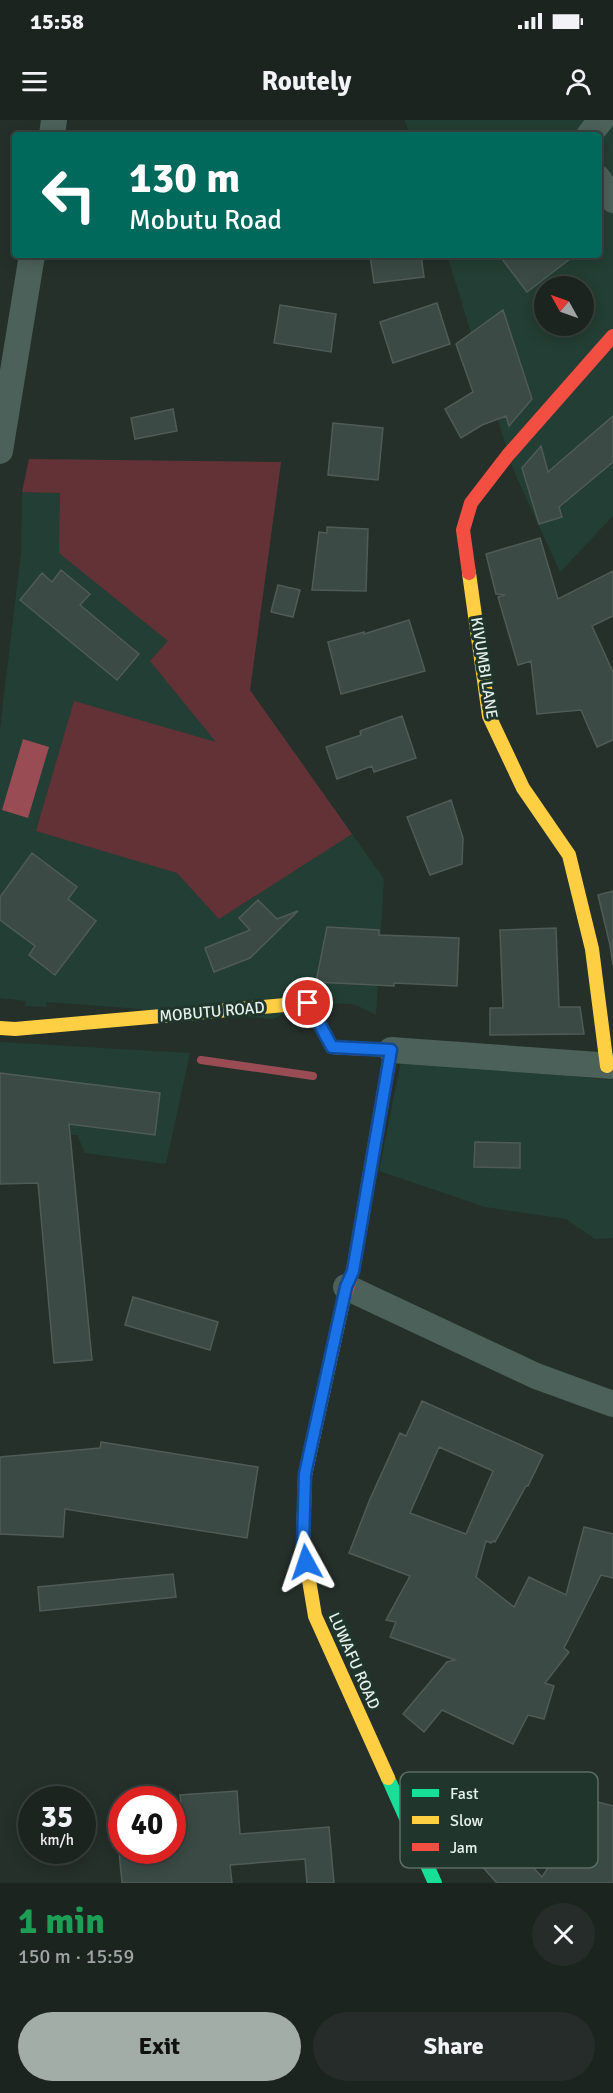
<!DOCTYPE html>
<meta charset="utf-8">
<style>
:root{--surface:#1c2420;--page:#252c29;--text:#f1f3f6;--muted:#a0a4a5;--line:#3a413e;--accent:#a2ada8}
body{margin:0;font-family:Signika,sans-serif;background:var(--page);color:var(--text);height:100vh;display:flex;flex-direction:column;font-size:22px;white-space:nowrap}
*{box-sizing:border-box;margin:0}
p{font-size:20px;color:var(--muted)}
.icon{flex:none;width:33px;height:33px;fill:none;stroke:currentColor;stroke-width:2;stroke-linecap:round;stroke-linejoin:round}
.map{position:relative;height:1763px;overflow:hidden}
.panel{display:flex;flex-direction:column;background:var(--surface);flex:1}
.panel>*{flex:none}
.guide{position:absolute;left:12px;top:12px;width:590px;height:126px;border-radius:6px;box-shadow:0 3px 15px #0003,0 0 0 2px var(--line);background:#00695c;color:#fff;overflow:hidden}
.needle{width:39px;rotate:310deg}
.fabs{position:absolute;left:534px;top:156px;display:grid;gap:12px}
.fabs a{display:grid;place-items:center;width:60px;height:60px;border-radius:50%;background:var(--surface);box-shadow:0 3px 15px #0003,0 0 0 2px var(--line);font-size:30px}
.speed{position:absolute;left:18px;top:1666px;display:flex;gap:12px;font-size:30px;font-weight:700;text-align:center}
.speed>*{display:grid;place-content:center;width:78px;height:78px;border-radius:50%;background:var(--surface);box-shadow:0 3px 15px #0003,0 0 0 2px var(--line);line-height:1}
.speed small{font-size:15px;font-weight:400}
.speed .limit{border:9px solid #d22;background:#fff;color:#111}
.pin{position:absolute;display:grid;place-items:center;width:51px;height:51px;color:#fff;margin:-26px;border:3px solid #fff;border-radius:50%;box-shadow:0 2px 6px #0007}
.me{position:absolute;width:66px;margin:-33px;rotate:355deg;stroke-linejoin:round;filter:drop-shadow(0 0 4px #0008)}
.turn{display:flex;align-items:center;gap:21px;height:126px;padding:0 18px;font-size:27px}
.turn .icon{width:78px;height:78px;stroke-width:2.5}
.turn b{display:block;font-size:42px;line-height:51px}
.round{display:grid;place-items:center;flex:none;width:63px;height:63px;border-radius:32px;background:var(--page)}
.summary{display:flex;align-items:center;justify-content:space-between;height:102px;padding:0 18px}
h1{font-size:36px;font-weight:800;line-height:45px;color:#1e9e55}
.cta{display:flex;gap:12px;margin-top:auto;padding:12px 18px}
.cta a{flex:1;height:69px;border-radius:36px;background:var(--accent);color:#111;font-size:24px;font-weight:800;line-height:69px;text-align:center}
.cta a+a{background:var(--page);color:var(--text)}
.status{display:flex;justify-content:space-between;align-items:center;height:42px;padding:0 30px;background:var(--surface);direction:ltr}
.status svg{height:16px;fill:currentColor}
header{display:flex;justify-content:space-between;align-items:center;height:78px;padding:0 18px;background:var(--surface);font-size:27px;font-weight:800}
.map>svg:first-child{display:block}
</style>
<div class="status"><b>15:58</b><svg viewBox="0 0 49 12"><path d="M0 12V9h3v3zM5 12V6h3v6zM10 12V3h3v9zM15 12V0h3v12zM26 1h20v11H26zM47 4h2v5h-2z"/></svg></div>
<header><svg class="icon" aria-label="menu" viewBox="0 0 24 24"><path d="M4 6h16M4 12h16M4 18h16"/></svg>Routely<svg class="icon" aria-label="person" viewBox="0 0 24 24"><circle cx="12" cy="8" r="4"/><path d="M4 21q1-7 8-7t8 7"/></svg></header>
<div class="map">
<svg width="613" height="1763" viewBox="0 0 613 1763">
<rect width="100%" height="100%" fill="#25302b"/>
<!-- built -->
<path fill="#233e34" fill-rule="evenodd" d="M 405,0 L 613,0 L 613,396 L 560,452 L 513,349 L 447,135 L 598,135 L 598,15 L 409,15 ZM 544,166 L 584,166 L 584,206 L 544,206 Z
M 29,339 L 281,342 L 250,570 L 384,759 L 376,895 L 354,884 L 308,883 L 273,899 L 46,882 L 46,887 L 25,886 L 26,881 L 0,878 L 0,608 L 21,433 L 22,372 Z
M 0,922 L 190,933 L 166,1044 L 85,1033 L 77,1015 L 0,1017 Z
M 401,941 L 613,960 L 613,1118 L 595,1119 L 566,1099 L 485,1087 L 379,1051 Z"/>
<!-- green -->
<path fill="#633236" d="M 29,339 L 281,342 L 250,570 L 352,714 L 219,799 L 177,753 L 36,711 L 74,581 L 216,622 L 150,541 L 168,521 L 59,433 L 60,373 L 22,372 Z"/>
<!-- water -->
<path fill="#994c54" d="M 23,619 L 49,627 L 28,698 L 2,690 Z"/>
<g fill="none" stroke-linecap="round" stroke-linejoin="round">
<!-- stream -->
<path stroke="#994c54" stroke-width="8" d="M 201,940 L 313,956"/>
</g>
<!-- building -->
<path fill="#3b4a45" stroke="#505b57" stroke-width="1.5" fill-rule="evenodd" d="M 370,135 L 421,135 L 424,157 L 374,163 Z
M 499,135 L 575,135 L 527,172 Z
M 437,183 L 450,224 L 393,243 L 380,202 Z
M 280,185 L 336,194 L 331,232 L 274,223 Z
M 503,190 L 532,279 L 509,306 L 506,296 L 482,305 L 461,318 L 445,289 L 473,272 L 456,224 Z
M 173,289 L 177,311 L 135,319 L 131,298 Z
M 613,296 L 613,342 L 559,387 L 562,397 L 539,404 L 522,348 L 541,326 L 548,352 Z
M 333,303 L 383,308 L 378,360 L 328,355 Z
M 327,407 L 368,409 L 366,471 L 312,470 L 319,412 L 327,413 Z
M 540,418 L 558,479 L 613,451 L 613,496 L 592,506 L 613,552 L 613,620 L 597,627 L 581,590 L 537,594 L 531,541 L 518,545 L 498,477 L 505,475 L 496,474 L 486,434 Z
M 61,450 L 90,474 L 80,485 L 139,534 L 117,560 L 20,480 L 42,453 L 52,462 Z
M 278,465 L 300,470 L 293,497 L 271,492 Z
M 409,500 L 425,551 L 341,574 L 328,522 L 364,512 L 364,514 Z
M 402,596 L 416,638 L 374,652 L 372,646 L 337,659 L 326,627 L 361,615 L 360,611 Z
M 451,680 L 463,718 L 462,744 L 430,755 L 407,697 Z
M 32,733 L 77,767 L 68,779 L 96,801 L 55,855 L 29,835 L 35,826 L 0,800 L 0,777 Z
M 613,771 L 613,845 L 610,825 L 598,775 Z
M 258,780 L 277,799 L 298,791 L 250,838 L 214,852 L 205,828 L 250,810 L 239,798 Z
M 327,807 L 379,810 L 379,815 L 459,818 L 457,866 L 394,863 L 394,866 L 316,862 Z
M 556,808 L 559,887 L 580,887 L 584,914 L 490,915 L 490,888 L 503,888 L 500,810 Z
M 0,953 L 160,973 L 155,1015 L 69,1004 L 92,1240 L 54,1243 L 38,1063 L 0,1064 Z
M 475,1022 L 520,1023 L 520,1048 L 474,1047 Z
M 133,1177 L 218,1202 L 210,1230 L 125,1205 Z
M 422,1281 L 543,1335 L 528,1366 L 526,1366 L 495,1422 L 493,1421 L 491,1423 L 486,1421 L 476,1457 L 514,1487 L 529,1457 L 566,1475 L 584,1407 L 613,1414 L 613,1458 L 601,1455 L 564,1528 L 569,1532 L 545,1563 L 554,1566 L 544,1599 L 528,1595 L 513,1624 L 442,1590 L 424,1612 L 403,1594 L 447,1542 L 455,1540 L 390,1517 L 396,1502 L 386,1500 L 410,1456 L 349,1433 L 370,1379 L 400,1313 L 406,1316 ZM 439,1327 L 493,1351 L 466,1414 L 410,1393 Z
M 101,1322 L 258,1347 L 247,1418 L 65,1389 L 63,1417 L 0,1414 L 0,1337 L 100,1328 Z
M 173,1454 L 176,1477 L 40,1491 L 38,1467 Z
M 237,1671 L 240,1714 L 329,1707 L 334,1763 L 307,1763 L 305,1739 L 230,1745 L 232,1763 L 122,1763 L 119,1731 L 172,1731 L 172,1725 L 182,1724 L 179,1683 L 181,1683 L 180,1675 Z
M 579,1677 L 613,1686 L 613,1763 L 497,1763 L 470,1733 L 497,1708 L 542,1757 L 571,1712 Z"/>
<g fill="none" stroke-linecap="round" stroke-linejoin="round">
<!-- street -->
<path stroke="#4b6159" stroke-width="26" d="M 52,15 L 54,0
M 589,15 L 601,0
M 598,58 L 613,80
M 0,331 L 32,135
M 391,930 L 613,946
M 346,1167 L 536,1256 L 613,1284"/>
<!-- fast -->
<path stroke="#16e098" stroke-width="14" d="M 388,1658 L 435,1763"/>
<!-- slow -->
<path stroke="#ffcf43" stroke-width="14" d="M 469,453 L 489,596 L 523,668 L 569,735 L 592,829 L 607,946
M 0,908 L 15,909 L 308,883 L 332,927 L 348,928
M 344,1177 L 305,1355 L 303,1424 L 315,1496 L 388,1658"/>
<!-- jam -->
<path stroke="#f24e42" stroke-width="14" d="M 469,453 L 463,410 L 471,383 L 508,335 L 613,216
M 344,1177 L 353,1151 L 391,930 L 348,928"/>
</g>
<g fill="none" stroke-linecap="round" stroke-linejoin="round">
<!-- route casing -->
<g stroke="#114b97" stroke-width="15">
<path id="route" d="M 306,1442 L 303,1424 L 305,1354 L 346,1167 L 353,1151 L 391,930 L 332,927 L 308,883"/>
</g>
<!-- route -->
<use href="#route" stroke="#1a73e8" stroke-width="10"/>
</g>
<g text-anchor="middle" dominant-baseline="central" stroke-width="6" stroke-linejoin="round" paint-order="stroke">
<!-- street labels -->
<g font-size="16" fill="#e5f1ec" stroke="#20352c">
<text transform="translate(484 548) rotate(81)">KIVUMBI LANE</text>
<text transform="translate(212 892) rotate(-5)">MOBUTU ROAD</text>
<text transform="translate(354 1541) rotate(66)">LUWAFU ROAD</text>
</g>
</g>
<!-- legend -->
<rect x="400" y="1652" width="198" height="96" rx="9" fill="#20352c" stroke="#5b6d66" stroke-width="1.5"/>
<rect x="412" y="1669" width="27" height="8" fill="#16e098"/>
<rect x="412" y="1696" width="27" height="8" fill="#ffcf43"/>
<rect x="412" y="1723" width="27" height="8" fill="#f24e42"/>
<g font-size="16" fill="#e5f1ec">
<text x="450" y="1679">Fast</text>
<text x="450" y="1706">Slow</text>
<text x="450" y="1733">Jam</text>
</g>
</svg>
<div class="fabs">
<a><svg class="needle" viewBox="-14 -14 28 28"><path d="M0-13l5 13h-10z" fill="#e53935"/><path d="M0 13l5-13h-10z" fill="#a0a4a5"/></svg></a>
</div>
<div class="speed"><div>35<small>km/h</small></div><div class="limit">40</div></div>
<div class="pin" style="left:308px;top:883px;background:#d93025"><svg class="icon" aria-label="arrive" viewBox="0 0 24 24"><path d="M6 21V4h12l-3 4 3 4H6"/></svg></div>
<svg class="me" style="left:306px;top:1442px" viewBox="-20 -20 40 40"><path d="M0-17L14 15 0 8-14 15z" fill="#1a73e8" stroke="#fff" stroke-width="4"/></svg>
<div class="guide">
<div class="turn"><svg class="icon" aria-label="left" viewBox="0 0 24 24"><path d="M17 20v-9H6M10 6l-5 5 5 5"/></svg><div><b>130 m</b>Mobutu Road</div></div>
</div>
</div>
<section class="panel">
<div class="summary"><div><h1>1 min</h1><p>150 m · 15:59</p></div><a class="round"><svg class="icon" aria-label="close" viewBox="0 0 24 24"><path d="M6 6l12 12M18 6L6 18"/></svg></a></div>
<div class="cta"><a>Exit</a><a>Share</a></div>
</section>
